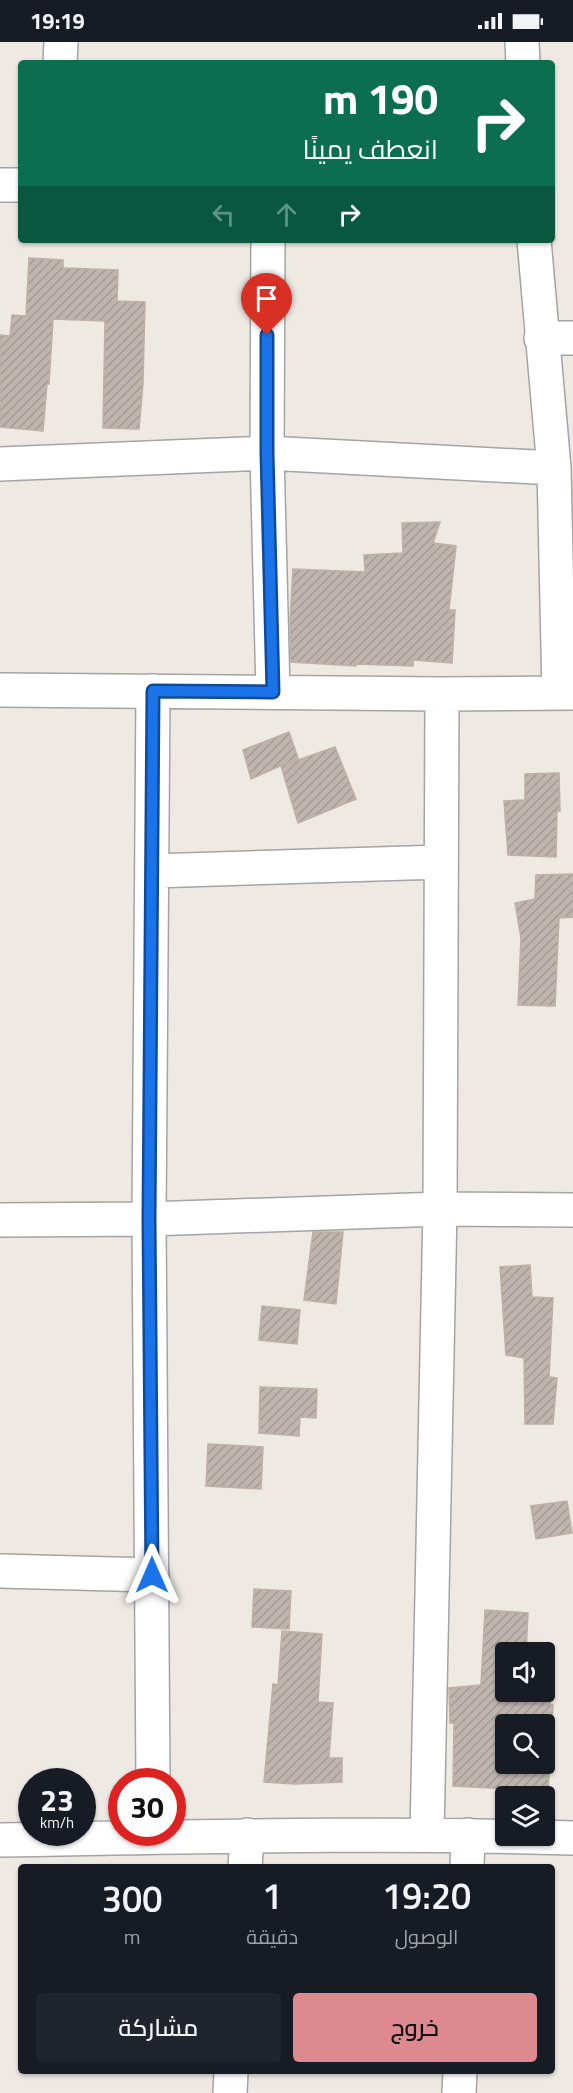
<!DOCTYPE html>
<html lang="ar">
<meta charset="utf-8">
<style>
:root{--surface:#171b24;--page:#20242c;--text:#f1f3f6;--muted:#9ea1a6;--accent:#dc8990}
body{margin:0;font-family:"Titillium Web",Cairo,sans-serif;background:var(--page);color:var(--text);direction:rtl;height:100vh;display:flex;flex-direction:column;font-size:22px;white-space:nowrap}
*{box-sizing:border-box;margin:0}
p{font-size:20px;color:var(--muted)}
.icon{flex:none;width:33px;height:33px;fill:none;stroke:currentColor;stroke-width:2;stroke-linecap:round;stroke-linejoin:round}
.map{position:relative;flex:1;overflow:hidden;direction:ltr}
.drawer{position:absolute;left:18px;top:1822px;width:537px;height:210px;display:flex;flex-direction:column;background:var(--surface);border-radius:6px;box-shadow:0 2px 4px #0004;direction:rtl}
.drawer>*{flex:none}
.banner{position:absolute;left:18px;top:18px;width:537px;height:183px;border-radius:6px;box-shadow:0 2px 4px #0004;direction:rtl;background:#0b6e4f;color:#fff;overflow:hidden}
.fabs{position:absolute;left:495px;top:1600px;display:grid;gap:12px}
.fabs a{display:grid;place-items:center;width:60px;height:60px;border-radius:6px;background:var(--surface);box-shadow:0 2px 4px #0004;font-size:30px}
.speed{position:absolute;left:18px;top:1726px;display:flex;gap:12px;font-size:30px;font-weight:700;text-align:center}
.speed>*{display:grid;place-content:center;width:78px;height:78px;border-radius:50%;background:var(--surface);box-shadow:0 2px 4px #0004;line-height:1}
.speed small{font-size:15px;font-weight:400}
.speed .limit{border:9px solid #d22;background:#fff;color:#111}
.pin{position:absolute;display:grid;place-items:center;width:51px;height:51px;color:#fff;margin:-62px -26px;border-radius:50% 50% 50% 0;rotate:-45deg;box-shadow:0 0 6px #0007}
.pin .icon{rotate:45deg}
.me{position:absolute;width:66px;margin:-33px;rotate:0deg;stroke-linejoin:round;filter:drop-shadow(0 0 4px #0008)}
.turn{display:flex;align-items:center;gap:21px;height:126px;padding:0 18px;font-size:27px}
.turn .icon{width:78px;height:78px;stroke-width:2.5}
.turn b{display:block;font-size:42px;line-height:51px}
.lanes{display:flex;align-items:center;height:57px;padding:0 18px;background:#0003;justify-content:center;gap:30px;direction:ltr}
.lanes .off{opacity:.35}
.eta{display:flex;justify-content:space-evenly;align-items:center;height:102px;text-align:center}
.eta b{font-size:36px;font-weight:600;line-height:42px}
.cta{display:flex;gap:12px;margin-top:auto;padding:12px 18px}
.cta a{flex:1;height:69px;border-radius:6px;background:var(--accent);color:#111;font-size:24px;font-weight:600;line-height:69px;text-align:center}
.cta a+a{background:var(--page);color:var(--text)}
.status{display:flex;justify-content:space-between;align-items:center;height:42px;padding:0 30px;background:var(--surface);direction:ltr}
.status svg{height:16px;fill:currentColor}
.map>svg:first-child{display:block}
</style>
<div class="status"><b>19:19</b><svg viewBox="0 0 49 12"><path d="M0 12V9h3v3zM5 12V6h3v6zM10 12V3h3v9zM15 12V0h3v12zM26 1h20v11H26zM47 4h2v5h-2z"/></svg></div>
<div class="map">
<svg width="573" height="2051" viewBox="0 0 573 2051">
<defs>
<pattern id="building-hatch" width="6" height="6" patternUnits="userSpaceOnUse" patternTransform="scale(1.5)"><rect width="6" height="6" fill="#beb5af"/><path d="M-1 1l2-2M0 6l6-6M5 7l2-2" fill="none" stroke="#a39b96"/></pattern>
</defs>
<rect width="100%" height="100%" fill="#eee9e3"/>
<!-- building -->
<path fill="url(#building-hatch)" stroke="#bfafa6" stroke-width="1.5" fill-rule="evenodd" d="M 29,216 L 63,218 L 63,226 L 118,228 L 117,259 L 145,260 L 143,341 L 139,387 L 103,386 L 105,279 L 53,277 L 49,342 L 47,342 L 43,389 L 0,385 L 0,293 L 10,294 L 12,273 L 26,274 Z
M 440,480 L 433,501 L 456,504 L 449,568 L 455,568 L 452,621 L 413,618 L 413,624 L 356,622 L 356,624 L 291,620 L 290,579 L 293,527 L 365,530 L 364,513 L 403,511 L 402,481 Z
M 289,690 L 298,716 L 251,737 L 243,708 Z
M 335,705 L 356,757 L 298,781 L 281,724 Z
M 559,731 L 560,769 L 557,769 L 556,815 L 508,813 L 504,759 L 525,758 L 525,732 Z
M 573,832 L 573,875 L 559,876 L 555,964 L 518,963 L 521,896 L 515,861 L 535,857 L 536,833 Z
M 313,1190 L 343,1190 L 336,1262 L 304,1258 Z
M 530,1223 L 532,1255 L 553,1256 L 549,1335 L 557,1336 L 553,1382 L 525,1382 L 524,1316 L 506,1313 L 500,1225 Z
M 262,1264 L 300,1268 L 297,1302 L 259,1298 Z
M 260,1345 L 317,1347 L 316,1376 L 300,1375 L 299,1394 L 259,1391 Z
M 208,1402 L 263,1405 L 261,1447 L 206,1444 Z
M 567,1459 L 572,1491 L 536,1497 L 531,1464 Z
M 254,1547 L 291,1549 L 289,1587 L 252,1585 Z
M 485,1568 L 528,1571 L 526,1611 L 506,1611 L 506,1650 L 544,1650 L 544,1647 L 551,1647 L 550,1663 L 553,1663 L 548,1749 L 453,1744 L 454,1681 L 450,1681 L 449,1646 L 481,1643 ZM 506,1683 L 544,1683 L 544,1722 L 506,1722 Z
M 282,1589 L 322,1592 L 318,1660 L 333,1661 L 329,1716 L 342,1716 L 342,1740 L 295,1742 L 264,1740 L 273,1642 L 278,1643 Z"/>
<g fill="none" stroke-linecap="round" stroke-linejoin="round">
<!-- minor casing -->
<g stroke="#a4a4a4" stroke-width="36">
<path id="minor" d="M 522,0 L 523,21
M 60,21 L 61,0
M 0,143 L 21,143
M 268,198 L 267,411 L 273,650
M 534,198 L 554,426 L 559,651
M 541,296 L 573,296
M 0,422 L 267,411 L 554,426
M 0,648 L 442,652 L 573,651
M 153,649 L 149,1177 L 153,1740
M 152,829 L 441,820
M 0,1178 L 149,1177 L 440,1167 L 573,1168
M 0,1529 L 152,1533
M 427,1793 L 440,1167 L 442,652
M 0,1798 C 191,1795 382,1790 573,1796
M 245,1826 L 247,1793
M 467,1826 L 468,1793
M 230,2051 L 231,2030
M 459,2051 L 460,2030"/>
</g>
<!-- minor -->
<use href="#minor" stroke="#fff" stroke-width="33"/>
</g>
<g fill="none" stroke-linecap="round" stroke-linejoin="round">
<!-- route casing -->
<g stroke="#114b97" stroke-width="15">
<path id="route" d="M 152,1533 L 149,1177 L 153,649 L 273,650 L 267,411 L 267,293"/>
</g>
<!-- route -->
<use href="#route" stroke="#1a73e8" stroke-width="10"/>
</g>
</svg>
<div class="fabs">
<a><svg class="icon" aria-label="sound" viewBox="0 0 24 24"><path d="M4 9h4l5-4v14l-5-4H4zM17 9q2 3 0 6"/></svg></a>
<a><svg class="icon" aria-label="search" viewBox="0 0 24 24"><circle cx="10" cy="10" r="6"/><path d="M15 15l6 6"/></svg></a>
<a><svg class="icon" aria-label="layers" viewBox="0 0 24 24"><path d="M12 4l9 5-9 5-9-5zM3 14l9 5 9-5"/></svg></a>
</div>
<div class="speed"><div>23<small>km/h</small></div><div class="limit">30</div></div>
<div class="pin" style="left:267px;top:293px;background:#d93025"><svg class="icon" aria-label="arrive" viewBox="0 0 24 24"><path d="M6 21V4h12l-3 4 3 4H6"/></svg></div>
<svg class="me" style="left:152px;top:1533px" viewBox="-20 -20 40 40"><path d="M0-17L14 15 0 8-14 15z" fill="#1a73e8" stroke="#fff" stroke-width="4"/></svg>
<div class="banner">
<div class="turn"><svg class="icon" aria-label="right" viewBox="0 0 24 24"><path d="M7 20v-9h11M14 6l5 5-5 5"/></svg><div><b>190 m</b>انعطف يمينًا</div></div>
<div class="lanes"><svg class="icon off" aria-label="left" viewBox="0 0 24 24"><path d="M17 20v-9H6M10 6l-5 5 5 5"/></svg><svg class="icon off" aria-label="ahead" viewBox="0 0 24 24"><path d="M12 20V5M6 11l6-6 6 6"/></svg><svg class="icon" aria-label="right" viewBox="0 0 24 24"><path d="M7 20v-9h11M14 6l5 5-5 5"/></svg></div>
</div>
<section class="drawer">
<div class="eta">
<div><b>19:20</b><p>الوصول</p></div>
<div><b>1</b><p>دقيقة</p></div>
<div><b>300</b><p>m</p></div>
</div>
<div class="cta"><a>خروج</a><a>مشاركة</a></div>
</section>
</div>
